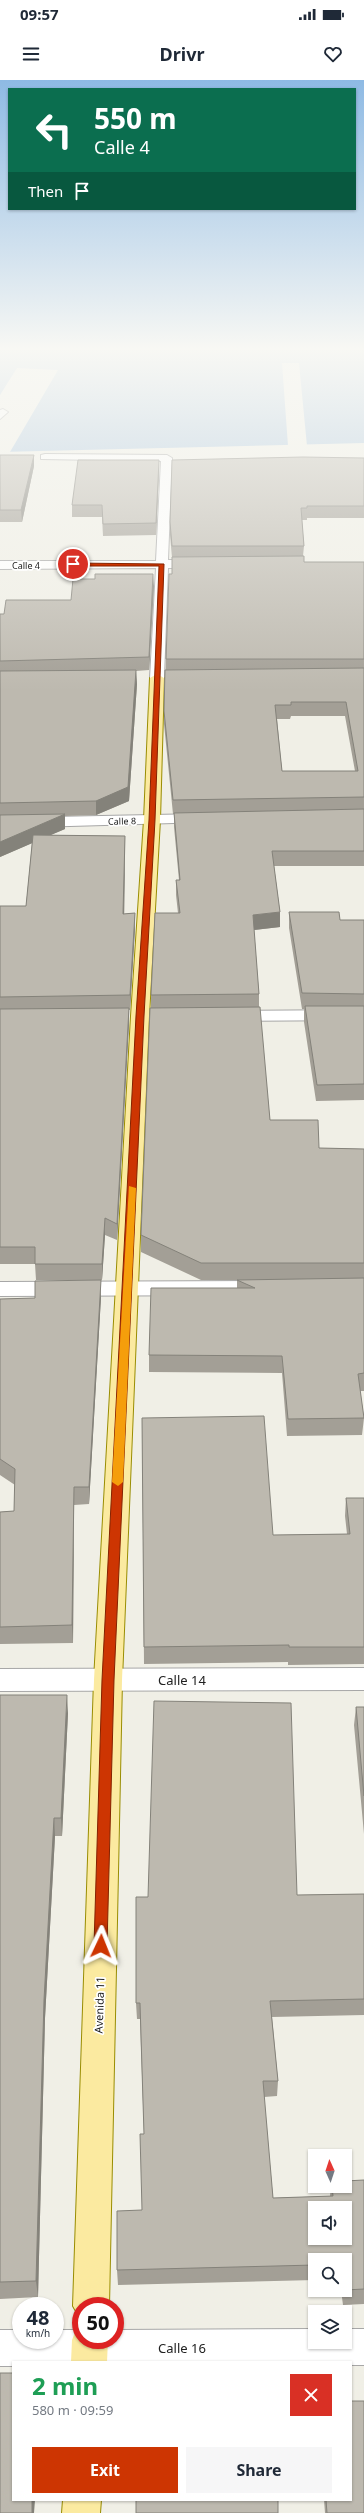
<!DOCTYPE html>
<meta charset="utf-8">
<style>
:root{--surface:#fff;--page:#f6f6f7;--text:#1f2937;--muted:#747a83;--accent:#cd3502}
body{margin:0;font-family:"Noto Sans",sans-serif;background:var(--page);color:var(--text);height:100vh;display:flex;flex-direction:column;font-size:15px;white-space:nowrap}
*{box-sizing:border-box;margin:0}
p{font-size:13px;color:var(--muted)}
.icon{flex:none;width:22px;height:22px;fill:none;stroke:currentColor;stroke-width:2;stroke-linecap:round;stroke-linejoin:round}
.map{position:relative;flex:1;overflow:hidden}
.drawer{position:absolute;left:12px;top:2281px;width:340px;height:140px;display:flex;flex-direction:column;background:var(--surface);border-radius:0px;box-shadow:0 1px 3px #0004}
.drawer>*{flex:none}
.guide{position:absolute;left:8px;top:8px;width:348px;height:122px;border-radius:0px;box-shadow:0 1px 3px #0004;background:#0b6e4f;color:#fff;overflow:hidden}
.needle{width:26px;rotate:357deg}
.fabs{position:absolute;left:308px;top:2069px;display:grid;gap:8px}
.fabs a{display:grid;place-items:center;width:44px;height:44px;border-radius:0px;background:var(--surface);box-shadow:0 1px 3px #0004;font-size:20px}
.speed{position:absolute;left:12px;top:2217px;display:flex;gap:8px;font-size:20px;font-weight:700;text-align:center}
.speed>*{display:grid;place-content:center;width:52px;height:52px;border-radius:50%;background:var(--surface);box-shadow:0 1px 3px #0004;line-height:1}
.speed small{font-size:10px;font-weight:400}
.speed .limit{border:6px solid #d22;background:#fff;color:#111}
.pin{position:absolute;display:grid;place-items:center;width:34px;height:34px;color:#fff;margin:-17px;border:2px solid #fff;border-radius:50%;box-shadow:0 1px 4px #0007}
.me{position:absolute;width:44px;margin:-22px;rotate:2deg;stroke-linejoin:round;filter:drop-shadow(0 0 3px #0008)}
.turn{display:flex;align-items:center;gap:14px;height:84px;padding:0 20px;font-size:18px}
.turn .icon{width:52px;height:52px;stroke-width:2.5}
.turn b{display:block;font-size:28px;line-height:34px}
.then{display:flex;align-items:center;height:38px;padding:0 20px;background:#0003;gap:8px;font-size:15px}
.round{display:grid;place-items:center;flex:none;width:42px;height:42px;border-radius:0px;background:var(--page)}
.summary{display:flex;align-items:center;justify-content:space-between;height:68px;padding:0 20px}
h1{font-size:24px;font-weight:700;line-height:30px;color:#1e9e55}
.button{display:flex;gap:8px;margin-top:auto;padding:8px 20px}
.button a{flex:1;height:46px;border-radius:0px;background:var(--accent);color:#fff;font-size:16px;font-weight:700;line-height:46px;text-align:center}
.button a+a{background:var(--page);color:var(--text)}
.status{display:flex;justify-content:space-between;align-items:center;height:28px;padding:0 20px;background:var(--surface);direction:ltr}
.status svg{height:11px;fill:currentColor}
header{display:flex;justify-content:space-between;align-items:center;height:52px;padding:0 20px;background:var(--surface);font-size:18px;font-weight:700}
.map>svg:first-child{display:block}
</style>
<div class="status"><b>09:57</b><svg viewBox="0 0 49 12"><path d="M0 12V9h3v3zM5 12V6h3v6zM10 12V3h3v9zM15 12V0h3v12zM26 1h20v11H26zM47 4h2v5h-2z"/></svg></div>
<header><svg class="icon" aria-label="menu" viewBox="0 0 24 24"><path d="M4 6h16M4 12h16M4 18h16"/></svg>Drivr<svg class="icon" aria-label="heart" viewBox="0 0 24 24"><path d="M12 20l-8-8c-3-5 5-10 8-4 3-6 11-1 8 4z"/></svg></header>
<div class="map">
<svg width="364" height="2433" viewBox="0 0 364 2433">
<rect width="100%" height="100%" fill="#f0efe6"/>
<!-- water -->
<path fill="#a7c3dd" d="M 0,270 L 364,270 L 364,363 L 0,372 Z"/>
<!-- pier -->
<path fill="#f0efe6" d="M 282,283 L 299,283 L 307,366 L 288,366 Z
M 17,288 L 58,290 L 10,372 L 0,372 L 0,315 Z"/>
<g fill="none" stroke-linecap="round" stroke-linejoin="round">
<!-- minor casing -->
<g stroke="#a7a7a7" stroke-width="2">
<path id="minor" d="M 3,329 L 8,332 L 0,339 L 0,330 Z
M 45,374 L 167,375 L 172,378 L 168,480 L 203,480 L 209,484 L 203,488 L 168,488 L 164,598 L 162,601 L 152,601 L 150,598 L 156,488 L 0,489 L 0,481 L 156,481 L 161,381 L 41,379 L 41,375 Z
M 203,734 L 211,739 L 209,742 L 0,748 L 0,738 Z
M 364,930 L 364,940 L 231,941 L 225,940 L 222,936 L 225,932 L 231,931 Z
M 267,1201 L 275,1203 L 278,1208 L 275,1213 L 267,1215 L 0,1216 L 0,1202 Z
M 364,1588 L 364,1610 L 0,1611 L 0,1589 Z
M 315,2249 L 315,2262 L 345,2262 L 345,2249 L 364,2249 L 364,2285 L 351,2285 L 351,2282 L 13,2282 L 13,2286 L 0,2286 L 0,2250 L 21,2250 L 21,2260 L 55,2260 L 55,2250 L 81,2250 L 81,2260 L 115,2260 L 115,2250 Z"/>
</g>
<!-- major casing -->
<g stroke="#998d02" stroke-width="2">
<path id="major" d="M 157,594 L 164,598 L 160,740 L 149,936 L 122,1600 L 109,2226 L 81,2226 L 81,2240 L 73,2226 L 94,1600 L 131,936 L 144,740 L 150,598 Z
M 81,2246 L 81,2260 L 108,2260 L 107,2282 L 71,2282 L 72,2260 L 77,2247 Z
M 63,2420 L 101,2420 L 100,2433 L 62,2433 Z"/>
</g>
<!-- minor -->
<use href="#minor" fill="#fff" fill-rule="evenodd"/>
<!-- major -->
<use href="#major" fill="#fbeaa0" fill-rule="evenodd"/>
</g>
<!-- wall -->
<path fill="#a39f96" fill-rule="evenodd" d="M 0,375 L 34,375 L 34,386 L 22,442 L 0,442 Z
M 364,378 L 364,438 L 307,438 L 307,440 L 302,440 L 304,466 L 303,476 L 304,482 L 364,482 L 364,786 L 274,786 L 280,832 L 280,847 L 254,850 L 259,914 L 259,927 L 270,1040 L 319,1068 L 364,1069 L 364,1311 L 360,1311 L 364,1338 L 362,1355 L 287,1356 L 282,1293 L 149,1292 L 149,1275 L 237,1208 L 237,1200 L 246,1200 L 201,1200 L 141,1172 L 141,1155 L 151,928 L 151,915 L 178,833 L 176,815 L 176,800 L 179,800 L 174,747 L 174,734 L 173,734 L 164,644 L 166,579 L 172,494 L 172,478 L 170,455 L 170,442 ZM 291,636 L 345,636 L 355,691 L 282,691 L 277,639 L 290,639 Z
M 159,391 L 156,455 L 103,456 L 102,437 L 72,437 L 72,425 Z
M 154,506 L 149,590 L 136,591 L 137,604 L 129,721 L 96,735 L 65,736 L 65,749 L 50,755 L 125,756 L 124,834 L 135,833 L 135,848 L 130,930 L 129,930 L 129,943 L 117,1160 L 105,1155 L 102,1200 L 36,1200 L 35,1184 L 0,1184 L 0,826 L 26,826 L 32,763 L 0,777 L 0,534 L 4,534 L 71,520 Z
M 289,832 L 340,840 L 364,840 L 364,1020 L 316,1021 L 304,942 L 304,929 L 302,929 L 289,848 Z
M 101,1217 L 89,1424 L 74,1425 L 73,1563 L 0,1564 L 0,1432 L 14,1431 L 15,1405 L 0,1395 L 0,1219 Z
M 142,1338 L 273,1455 L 347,1454 L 345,1436 L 346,1418 L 364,1418 L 364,1584 L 288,1585 L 288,1582 L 144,1584 Z
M 0,1615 L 68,1633 L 62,1756 L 55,1756 L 45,1938 L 38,2217 L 0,2219 Z
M 356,1627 L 364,1627 L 364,1754 L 354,1645 Z
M 364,1814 L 364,1935 L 272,1937 L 278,2001 L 277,2016 L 264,2017 L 273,2118 L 330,2116 L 331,2106 L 345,2106 L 364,2100 L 364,2224 L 343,2225 L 341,2210 L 345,2210 L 345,2180 L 315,2180 L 315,2200 L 118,2205 L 117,2190 L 142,2130 L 144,2054 L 140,1939 L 137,1939 L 136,1923 L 297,1815 Z
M 324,2420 L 351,2420 L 364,2433 L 325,2433 Z"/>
<!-- shaded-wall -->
<path fill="#84827a" d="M 34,375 L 34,386 L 22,442 L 21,430 Z
M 159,380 L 159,391 L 156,455 L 156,443 Z
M 153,494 L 154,506 L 149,590 L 149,577 Z
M 136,590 L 137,604 L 129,721 L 96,735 L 96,721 Z
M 65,734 L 65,749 L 0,777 L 0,762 Z
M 125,756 L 125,770 L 124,849 L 123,834 Z
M 280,832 L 280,847 L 253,850 L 253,835 Z
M 135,833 L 135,848 L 130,930 L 130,915 Z
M 129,928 L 129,943 L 117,1160 L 117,1144 Z
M 105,1138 L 105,1155 L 102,1200 L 102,1184 Z
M 101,1200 L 101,1217 L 89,1424 L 89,1407 Z
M 74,1407 L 74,1425 L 73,1563 L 72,1545 Z
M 67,1615 L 68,1633 L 62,1756 L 61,1738 Z
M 54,1738 L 55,1756 L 45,1938 L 38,2217 L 36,2201 L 44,1920 Z
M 32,2420 L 35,2420 L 34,2433 L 32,2433 Z"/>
<!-- building -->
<path fill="#bdb9af" stroke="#84827a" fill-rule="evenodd" d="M 0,375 L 34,375 L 21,430 L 0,430 Z
M 303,377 L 364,378 L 364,426 L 307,426 L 307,428 L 301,428 L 304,466 L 172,466 L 170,442 L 172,380 Z
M 78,380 L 159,380 L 156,443 L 103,444 L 102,425 L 72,425 Z
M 304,476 L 304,482 L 364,482 L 364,579 L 166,579 L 169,494 L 172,494 L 172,477 Z
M 95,494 L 153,494 L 149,577 L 0,581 L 0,534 L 4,534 L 6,520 L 71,520 L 73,499 L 95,499 Z
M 364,588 L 364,717 L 173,720 L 164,631 L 165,590 ZM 291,622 L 346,622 L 358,691 L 282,691 L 275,625 L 291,625 Z
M 136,590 L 128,707 L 96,721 L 0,723 L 0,591 Z
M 364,729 L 364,771 L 272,771 L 280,832 L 253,835 L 259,914 L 151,915 L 155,833 L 180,833 L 176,800 L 180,800 L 174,733 Z
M 65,734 L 0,762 L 0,735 Z
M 33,755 L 125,756 L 123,834 L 135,833 L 130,915 L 0,917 L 0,826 L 26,826 Z
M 289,832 L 339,832 L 340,840 L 364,840 L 364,914 L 302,913 Z
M 305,926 L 364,926 L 364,1004 L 317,1005 Z
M 260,927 L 270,1040 L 318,1040 L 319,1068 L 364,1069 L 364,1183 L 201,1183 L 141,1155 L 150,928 Z
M 129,928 L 117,1144 L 105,1138 L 102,1184 L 35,1184 L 35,1167 L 0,1167 L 0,929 Z
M 364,1198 L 364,1293 L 358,1294 L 364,1338 L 288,1339 L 282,1276 L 149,1275 L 151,1208 L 255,1208 L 237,1200 Z
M 101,1200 L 89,1407 L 74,1407 L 72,1545 L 0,1547 L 0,1432 L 14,1431 L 15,1389 L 0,1379 L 0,1219 L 35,1218 L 35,1201 Z
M 264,1336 L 273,1455 L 350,1454 L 346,1418 L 364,1418 L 364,1567 L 289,1567 L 289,1565 L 144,1567 L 142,1338 Z
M 0,1615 L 67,1615 L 61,1738 L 54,1738 L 44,1920 L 36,2201 L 0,2202 Z
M 154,1621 L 291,1623 L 297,1815 L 364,1814 L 364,1919 L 270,1921 L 278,2001 L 263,2001 L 273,2118 L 333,2116 L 332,2106 L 345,2106 L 345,2101 L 364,2100 L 364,2209 L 345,2210 L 345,2180 L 315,2180 L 315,2185 L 117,2190 L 117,2131 L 142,2130 L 140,2054 L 144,2054 L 140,1923 L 136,1923 L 136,1817 L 148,1817 ZM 315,2128 L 345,2128 L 345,2158 L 315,2158 Z
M 356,1627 L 364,1627 L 364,1716 Z
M 0,2293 L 13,2293 L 13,2420 L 32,2420 L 32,2433 L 0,2433 Z
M 351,2321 L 364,2321 L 364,2433 L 327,2433 L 326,2420 L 351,2420 Z
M 136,2420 L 278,2420 L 278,2433 L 136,2433 Z"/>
<!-- sky -->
<linearGradient id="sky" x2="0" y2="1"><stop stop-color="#8ebae4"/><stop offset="0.44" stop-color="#f8f8f4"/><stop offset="1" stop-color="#f8f8f4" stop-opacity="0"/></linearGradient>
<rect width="364" height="611" fill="url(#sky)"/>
<!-- route -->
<path fill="#cd3502" stroke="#852201" d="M 72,483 L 164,484 L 155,740 L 144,936 L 114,1600 L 107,1866 L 101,1872 L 94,1866 L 102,1600 L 136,936 L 149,740 L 159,486 L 73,486 Z"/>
<!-- slow -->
<path fill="#f59e0b" d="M 129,1106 L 136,1108 L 123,1402 L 118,1406 L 112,1402 Z"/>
<g text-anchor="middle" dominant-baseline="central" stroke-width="3.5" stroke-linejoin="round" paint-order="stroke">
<!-- far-street labels -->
<g font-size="9" fill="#202020" stroke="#fff">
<text x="26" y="485">Calle 4</text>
<text transform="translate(122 741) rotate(-1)">Calle 8</text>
</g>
<!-- street labels -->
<g font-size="11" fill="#202020" stroke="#fff">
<text transform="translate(99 1925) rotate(-88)">Avenida 11</text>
</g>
<!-- near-street labels -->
<g font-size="13" fill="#202020" stroke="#fff">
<text x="182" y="1600">Calle 14</text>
<text x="182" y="2268">Calle 16</text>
</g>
</g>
</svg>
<div class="fabs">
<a><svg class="needle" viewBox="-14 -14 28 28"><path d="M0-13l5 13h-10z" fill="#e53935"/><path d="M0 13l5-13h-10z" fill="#747a83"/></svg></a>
<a><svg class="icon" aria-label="sound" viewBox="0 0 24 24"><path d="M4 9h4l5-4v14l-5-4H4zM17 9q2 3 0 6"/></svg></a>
<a><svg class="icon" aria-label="search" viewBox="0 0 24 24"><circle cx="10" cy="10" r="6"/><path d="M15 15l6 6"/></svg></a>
<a><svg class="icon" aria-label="layers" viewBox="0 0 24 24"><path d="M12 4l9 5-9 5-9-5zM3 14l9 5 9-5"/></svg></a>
</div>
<div class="speed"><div>48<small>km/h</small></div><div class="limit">50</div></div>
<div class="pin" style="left:73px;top:484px;background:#d93025"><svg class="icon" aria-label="arrive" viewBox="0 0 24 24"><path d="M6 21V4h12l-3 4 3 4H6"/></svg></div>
<svg class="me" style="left:101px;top:1866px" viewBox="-20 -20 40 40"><path d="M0-17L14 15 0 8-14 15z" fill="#cd3502" stroke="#fff" stroke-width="4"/></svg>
<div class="guide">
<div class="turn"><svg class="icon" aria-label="left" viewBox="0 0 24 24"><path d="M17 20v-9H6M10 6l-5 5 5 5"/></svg><div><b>550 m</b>Calle 4</div></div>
<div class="then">Then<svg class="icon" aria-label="arrive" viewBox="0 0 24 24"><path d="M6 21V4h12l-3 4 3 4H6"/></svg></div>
</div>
<section class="drawer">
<div class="summary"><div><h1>2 min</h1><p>580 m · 09:59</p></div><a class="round" style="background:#d93025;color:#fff"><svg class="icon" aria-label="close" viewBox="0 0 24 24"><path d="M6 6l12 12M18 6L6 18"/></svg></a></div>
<div class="button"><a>Exit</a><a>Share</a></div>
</section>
</div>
